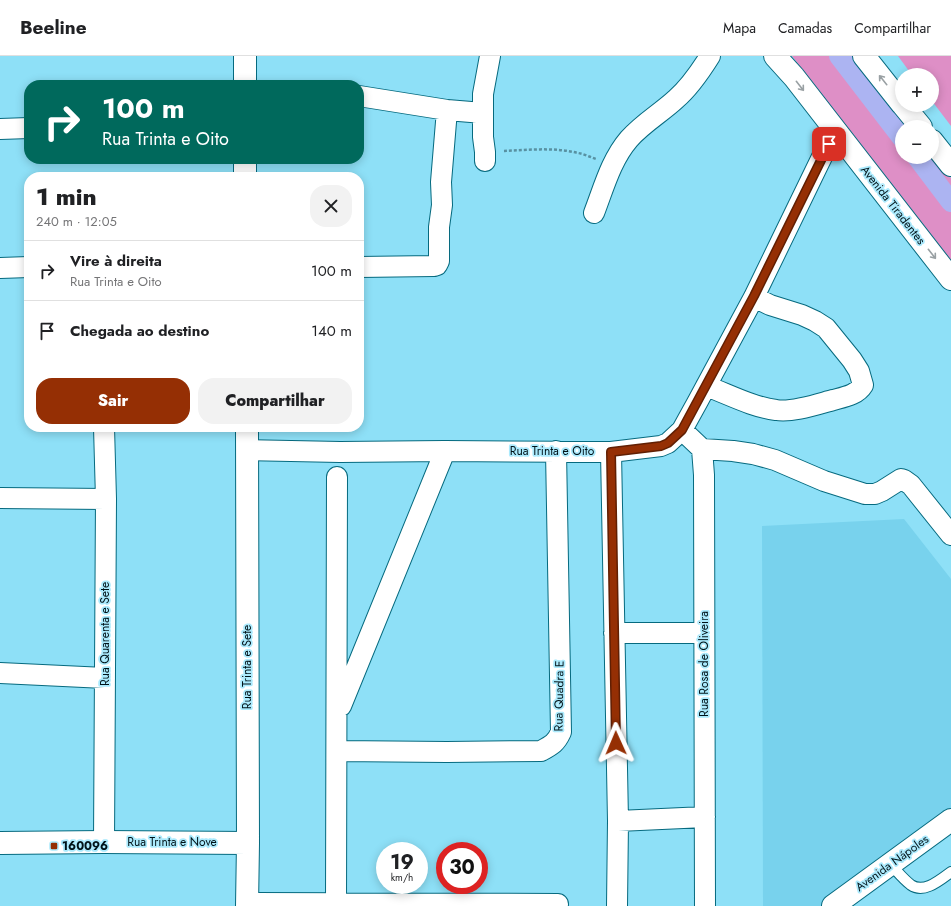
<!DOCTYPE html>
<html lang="pt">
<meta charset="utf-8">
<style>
:root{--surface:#fff;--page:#f2f2f2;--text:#202124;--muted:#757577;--line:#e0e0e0;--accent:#952f04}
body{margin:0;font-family:Jost,sans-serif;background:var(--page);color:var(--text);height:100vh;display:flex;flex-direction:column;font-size:15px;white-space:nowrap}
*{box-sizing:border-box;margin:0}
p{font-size:13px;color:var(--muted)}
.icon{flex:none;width:22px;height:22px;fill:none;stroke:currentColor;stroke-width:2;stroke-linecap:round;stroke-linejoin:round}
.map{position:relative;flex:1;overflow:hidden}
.side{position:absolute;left:24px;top:116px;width:340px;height:260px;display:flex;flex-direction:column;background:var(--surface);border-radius:16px;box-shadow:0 2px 10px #0003}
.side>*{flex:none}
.top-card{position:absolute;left:24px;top:24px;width:340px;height:84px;border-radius:16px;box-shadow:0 2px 10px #0003;background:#00695c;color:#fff;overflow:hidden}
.fabs{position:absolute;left:895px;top:12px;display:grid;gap:8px}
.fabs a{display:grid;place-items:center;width:44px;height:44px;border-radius:50%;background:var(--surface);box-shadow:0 2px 10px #0003;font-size:20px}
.speed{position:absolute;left:376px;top:786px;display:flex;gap:8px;font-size:20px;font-weight:700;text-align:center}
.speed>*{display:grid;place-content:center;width:52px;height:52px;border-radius:50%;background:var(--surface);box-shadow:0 2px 10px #0003;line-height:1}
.speed small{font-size:10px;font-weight:400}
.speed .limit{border:6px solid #d22;background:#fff;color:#111}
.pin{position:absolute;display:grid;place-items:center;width:34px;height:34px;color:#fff;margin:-17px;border-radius:8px;box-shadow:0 2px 6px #0006}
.me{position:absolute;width:44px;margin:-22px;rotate:359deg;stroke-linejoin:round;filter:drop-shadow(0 0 3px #0008)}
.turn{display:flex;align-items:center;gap:14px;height:84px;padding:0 12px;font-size:18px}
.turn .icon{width:52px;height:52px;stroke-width:2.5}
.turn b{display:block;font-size:28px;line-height:34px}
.round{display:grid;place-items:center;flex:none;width:42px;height:42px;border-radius:16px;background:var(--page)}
.summary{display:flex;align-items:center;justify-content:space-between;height:68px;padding:0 12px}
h1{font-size:24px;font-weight:800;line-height:30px}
.primary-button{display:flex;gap:8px;margin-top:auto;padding:8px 12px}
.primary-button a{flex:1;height:46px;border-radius:16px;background:var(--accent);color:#fff;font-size:16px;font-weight:800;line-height:46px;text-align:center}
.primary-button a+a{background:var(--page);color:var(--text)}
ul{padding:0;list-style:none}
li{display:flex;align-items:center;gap:12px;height:60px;padding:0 12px;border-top:1px solid var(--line)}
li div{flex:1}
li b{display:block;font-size:15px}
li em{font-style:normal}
header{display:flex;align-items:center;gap:24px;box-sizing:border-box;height:56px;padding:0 20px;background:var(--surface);border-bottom:1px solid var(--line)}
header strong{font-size:19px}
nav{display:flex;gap:22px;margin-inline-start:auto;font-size:14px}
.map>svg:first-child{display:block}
</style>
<header>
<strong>Beeline</strong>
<nav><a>Mapa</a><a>Camadas</a><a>Compartilhar</a></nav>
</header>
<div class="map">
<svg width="951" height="850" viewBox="0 0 951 850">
<rect width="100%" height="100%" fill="#8ee0f7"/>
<!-- built -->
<path fill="#78d2ed" d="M 904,463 L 951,523 L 951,757 L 821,850 L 763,850 L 762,470 Z"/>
<!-- green -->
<path fill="#de8fc6" d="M 792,0 L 855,0 L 911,71 L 902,71 L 902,101 L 932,101 L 932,98 L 951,122 L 951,208 Z
M 898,0 L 951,0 L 951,70 L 932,45 L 932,19 L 912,19 Z"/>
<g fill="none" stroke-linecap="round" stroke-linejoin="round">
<!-- canal -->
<path stroke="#acb4f2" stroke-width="20" d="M 839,0 L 902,82
M 917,101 L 951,146"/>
<!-- service casing -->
<g stroke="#066a7f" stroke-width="12">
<path id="service" d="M 890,808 C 897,815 903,823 911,829 C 924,838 940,824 951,816"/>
</g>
<!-- minor casing -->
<g stroke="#066a7f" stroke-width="22">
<path id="minor" d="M 359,40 L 447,54 L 483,57
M 0,73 L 29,72
M 485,105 L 485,96 L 483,81 L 483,38 L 490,0
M 594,157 C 604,131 611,104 629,83 C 643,67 661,57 676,43 C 690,31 700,16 710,0
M 359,211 L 434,210 L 437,209 L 439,205 L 439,171 L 442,149 L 441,126 L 447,54
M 0,212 L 29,211
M 706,330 C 728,338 752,351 776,354 C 792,357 818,348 833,344 C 844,341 857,339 863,329 L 859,315 L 852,304 L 826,272 L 815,265 L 802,259 L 770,249 L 754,241
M 104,371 L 106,443 L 104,786
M 682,374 L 702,393 L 704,419 L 705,850
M 702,393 L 733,395 L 753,398 L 775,404 L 824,425 L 865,438 L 875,438 L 882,435 L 901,423 L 904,424 L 911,429 L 951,479
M 247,394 L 340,396 L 445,395 L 611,396 L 661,390 L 668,387 L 682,374 L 698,345 L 754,241 L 835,74
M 611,396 L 618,765 L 617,850
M 0,442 L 106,443
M 614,577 L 704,577
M 0,617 L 105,622
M 341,650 L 445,395
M 337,695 L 447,696 L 541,695 C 552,689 556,687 561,676 L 556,395
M 618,765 L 705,761
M 247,847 L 558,848
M 336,850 L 337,421"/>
</g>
<!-- tertiary casing -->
<g stroke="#066a7f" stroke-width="24">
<path id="tertiary" d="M 245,0 L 245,29
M 775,0 L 794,21 L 951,223
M 864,0 L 902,48
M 903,49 L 921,71
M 932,85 L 951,109
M 245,103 L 245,121
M 0,787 L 104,786 L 248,787
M 247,850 L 248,787 L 247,371"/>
</g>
<!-- secondary casing -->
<g stroke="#066a7f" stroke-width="24">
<path id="secondary" d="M 833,850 L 951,764"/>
</g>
<!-- path -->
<path stroke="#5891a2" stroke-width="2.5" stroke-dasharray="3 2" stroke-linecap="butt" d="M 504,95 C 528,94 554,91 578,97 C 584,98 590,101 596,103"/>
<!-- service -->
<use href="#service" stroke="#fff" stroke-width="10"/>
<!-- minor -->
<use href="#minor" stroke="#fff" stroke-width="20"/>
<!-- tertiary -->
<use href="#tertiary" stroke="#fff" stroke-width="22"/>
<!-- secondary -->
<use href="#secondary" stroke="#fff" stroke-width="22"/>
</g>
<!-- one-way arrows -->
<defs><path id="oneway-shaft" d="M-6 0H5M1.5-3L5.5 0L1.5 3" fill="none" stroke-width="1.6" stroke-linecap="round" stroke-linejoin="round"/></defs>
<g stroke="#99a0a3">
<use href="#oneway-shaft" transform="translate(883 24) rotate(-129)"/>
<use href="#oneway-shaft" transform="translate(800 30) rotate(52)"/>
<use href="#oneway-shaft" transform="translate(932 198) rotate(52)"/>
</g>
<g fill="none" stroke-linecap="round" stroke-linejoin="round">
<!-- route casing -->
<g stroke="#611f03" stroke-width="10">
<path id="route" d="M 616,687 L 611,396 L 661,390 L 668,387 L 682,374 L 754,240 L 829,88"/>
</g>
<!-- route -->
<use href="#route" stroke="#952f04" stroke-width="7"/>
</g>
<!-- markers -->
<rect fill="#952f04" stroke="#abeafd" stroke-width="1.5" x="50" y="786" width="8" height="8" rx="2"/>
<g text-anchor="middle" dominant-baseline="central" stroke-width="3.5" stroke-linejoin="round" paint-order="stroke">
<!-- street labels -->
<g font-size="12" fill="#001218" stroke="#abeafd">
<text transform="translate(893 149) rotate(52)">Avenida Tiradentes</text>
<text x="552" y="395">Rua Trinta e Oito</text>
<text transform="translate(105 578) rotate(-90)">Rua Quarenta e Sete</text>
<text transform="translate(704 608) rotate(-90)">Rua Rosa de Oliveira</text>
<text transform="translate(247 611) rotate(-90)">Rua Trinta e Sete</text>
<text transform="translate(559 640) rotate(-89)">Rua Quadra E</text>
<text x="172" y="786">Rua Trinta e Nove</text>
<text transform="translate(892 807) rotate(-36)">Avenida Nápoles</text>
</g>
<!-- poi labels -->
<g font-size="12" font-weight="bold" fill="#001218" stroke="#abeafd" text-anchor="start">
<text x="62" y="790">160096</text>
</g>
</g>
</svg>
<div class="fabs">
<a>+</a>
<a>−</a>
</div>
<div class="speed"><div>19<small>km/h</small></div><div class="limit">30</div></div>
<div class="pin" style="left:829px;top:88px;background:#d93025"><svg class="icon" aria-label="arrive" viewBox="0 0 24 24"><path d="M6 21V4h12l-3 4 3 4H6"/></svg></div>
<svg class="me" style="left:616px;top:687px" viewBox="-20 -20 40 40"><path d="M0-17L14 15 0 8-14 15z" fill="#952f04" stroke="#fff" stroke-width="4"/></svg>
<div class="top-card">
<div class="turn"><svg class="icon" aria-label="right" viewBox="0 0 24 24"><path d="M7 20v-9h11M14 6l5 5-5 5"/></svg><div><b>100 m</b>Rua Trinta e Oito</div></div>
</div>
<section class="side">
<div class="summary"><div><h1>1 min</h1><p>240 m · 12:05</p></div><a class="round"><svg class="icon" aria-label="close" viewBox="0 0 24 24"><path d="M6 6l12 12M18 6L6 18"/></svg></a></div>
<ul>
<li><svg class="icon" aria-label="right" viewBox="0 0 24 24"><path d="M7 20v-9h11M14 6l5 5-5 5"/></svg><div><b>Vire à direita</b><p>Rua Trinta e Oito</p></div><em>100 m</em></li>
<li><svg class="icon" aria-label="arrive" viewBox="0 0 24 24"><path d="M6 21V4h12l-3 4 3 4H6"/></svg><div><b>Chegada ao destino</b></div><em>140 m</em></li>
</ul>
<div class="primary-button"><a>Sair</a><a>Compartilhar</a></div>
</section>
</div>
